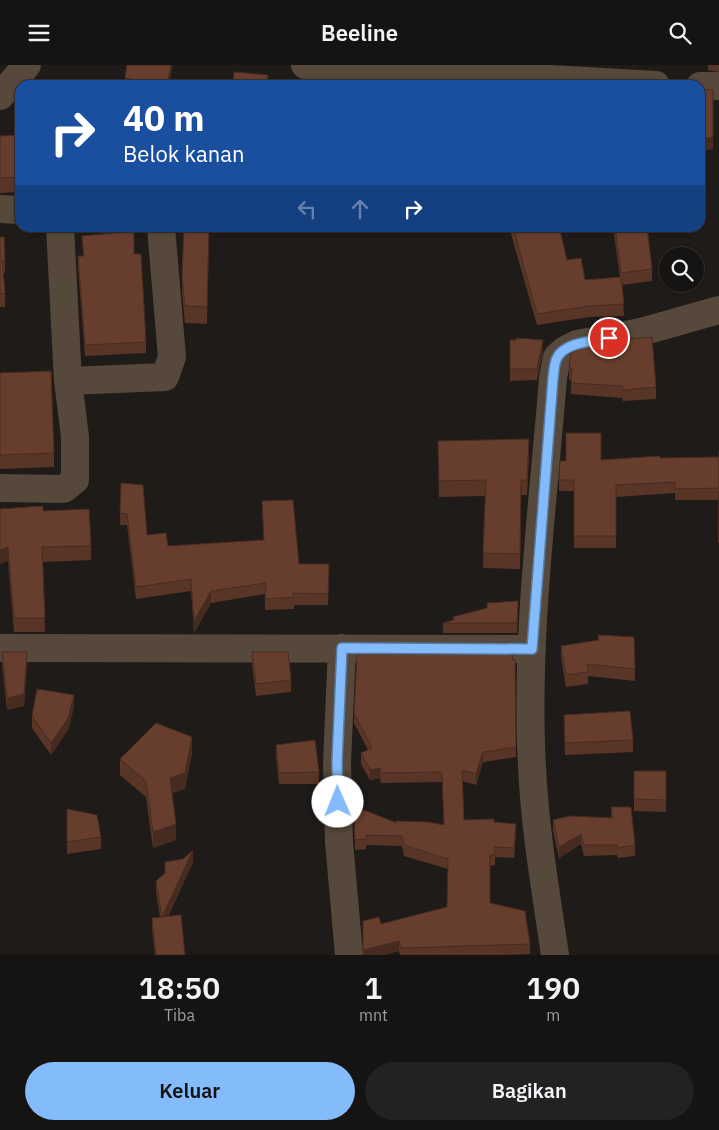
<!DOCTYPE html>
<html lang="id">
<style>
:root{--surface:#161413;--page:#232121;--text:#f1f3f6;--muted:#9e9ea0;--line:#353333;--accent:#84bcfb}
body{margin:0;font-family:"IBM Plex Sans",sans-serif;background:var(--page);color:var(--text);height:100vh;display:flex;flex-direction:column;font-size:19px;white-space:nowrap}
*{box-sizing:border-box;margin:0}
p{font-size:16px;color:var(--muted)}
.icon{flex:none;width:28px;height:28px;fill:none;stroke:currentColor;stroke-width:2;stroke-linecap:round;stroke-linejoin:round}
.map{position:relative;height:890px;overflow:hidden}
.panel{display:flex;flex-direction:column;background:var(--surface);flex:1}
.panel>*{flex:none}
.hud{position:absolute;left:15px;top:15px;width:690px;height:152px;border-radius:15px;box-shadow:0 1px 4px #0004,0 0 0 1px var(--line);background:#1a4fa0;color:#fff;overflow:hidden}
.fabs{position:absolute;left:659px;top:182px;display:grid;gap:10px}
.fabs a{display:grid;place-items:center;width:45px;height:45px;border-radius:50%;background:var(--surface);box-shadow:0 1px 4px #0004,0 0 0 1px var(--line);font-size:25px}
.pin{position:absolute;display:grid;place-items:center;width:42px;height:42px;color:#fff;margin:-21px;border:2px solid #fff;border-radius:50%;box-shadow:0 1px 5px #0007}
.me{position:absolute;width:55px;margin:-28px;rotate:359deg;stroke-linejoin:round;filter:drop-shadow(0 0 4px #0008)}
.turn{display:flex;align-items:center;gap:18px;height:105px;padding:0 25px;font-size:22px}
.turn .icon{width:65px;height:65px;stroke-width:2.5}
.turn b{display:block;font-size:35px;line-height:42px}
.lanes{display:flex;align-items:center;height:48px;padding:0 25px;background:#0003;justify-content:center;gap:25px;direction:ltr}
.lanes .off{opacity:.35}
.eta{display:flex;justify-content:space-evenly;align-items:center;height:85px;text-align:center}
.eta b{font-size:30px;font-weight:600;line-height:35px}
.action{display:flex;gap:10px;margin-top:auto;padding:10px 25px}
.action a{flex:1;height:58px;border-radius:30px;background:var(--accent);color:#111;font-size:20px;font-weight:600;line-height:58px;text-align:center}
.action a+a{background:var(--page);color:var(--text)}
header{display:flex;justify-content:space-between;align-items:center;height:65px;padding:0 25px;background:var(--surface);font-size:22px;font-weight:600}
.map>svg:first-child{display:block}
</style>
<header><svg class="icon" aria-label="menu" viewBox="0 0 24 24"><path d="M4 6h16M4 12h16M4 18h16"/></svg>Beeline<svg class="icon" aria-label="search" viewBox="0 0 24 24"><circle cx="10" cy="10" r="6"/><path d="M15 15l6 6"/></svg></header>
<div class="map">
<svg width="719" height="890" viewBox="0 0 719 890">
<rect width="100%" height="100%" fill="#1e1b19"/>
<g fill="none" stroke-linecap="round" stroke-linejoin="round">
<!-- minor -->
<path stroke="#56483a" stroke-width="28" d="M 305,0 L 656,20
M 700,21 L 719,21
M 0,31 L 27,0
M 0,144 L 20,145
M 60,162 L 68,316
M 0,423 L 64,424 L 75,415 L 75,372 L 68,316 L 165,312 L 172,292 L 161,162
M 0,583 L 532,584
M 342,583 L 337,697 L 339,777 L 349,890
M 555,890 C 546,828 535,765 532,702 C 525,574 543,441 553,313 L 557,292 L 565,285 L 577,279 L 641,267 L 719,245"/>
</g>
<!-- wall -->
<path fill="#593527" d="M 172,0 L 169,20 L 125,20 L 125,13 Z
M 708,0 L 719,0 L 719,7 L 708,5 Z
M 20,70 L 20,127 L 0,128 L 0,71 Z
M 184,162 L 209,162 L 207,259 L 185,258 L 182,228 Z
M 509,162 L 559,162 L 560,166 L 560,162 L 606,162 L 606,164 L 561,168 L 567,195 L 585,215 L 620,212 L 613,162 L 647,162 L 652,204 L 652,216 L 622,220 L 624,251 L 589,252 L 537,260 Z
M 82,171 L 134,189 L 146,277 L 146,288 L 85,291 L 78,203 L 78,191 L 83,191 Z
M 0,172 L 5,195 L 5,208 L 3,209 L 5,228 L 5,242 L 0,242 Z
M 510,275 L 543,287 L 537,315 L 510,316 Z
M 571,288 L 656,322 L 656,334 L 623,336 L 622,333 L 571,329 L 571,315 L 569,315 L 569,303 Z
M 0,308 L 54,388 L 54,402 L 0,404 Z
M 438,376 L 529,389 L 527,430 L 521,430 L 520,504 L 483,503 L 485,431 L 439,432 Z
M 719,386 L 719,478 L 718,478 L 719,435 L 675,435 L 675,428 L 616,432 L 616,483 L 574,483 L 574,426 L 559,426 L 559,415 L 601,395 L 719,392 Z
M 121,418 L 147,470 L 168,481 L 264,475 L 262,436 L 299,499 L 329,499 L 328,540 L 294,540 L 294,544 L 265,545 L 265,529 L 211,538 L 194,568 L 191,526 L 136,534 L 127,460 L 120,460 Z
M 0,444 L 43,446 L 91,481 L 91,495 L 43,497 L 45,567 L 14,567 L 8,496 Z
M 487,538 L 518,546 L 517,568 L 443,568 L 443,558 L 453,555 L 453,552 L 487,543 Z
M 598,570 L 634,572 L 635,616 L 588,611 L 588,619 L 566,622 L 561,592 L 561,581 L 598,575 Z
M 2,587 L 27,599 L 24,641 L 7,645 L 2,599 Z
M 252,587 L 291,615 L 291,627 L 256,631 L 252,599 Z
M 513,594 L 515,594 L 516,692 L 483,697 L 476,720 L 462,716 L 464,755 L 494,757 L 516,769 L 514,793 L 495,792 L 495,800 L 490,801 L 490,838 L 530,879 L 530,889 L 500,890 L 400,890 L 399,886 L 384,890 L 363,890 L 363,856 L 381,859 L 447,842 L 448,804 L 404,791 L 402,781 L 366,780 L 366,784 L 355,785 L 354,751 L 396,758 L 396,756 L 444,760 L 442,717 L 381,718 L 380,713 L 370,715 L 361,699 L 361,688 L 368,685 L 354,658 L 354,648 Z
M 74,642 L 68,665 L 51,690 L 32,663 L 32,651 Z
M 564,662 L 633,675 L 633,687 L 565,690 Z
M 276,680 L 319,707 L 319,719 L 279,719 L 276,692 Z
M 192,688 L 185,724 L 172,728 L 176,775 L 153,783 L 146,732 L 120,710 L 120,694 Z
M 634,706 L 666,706 L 666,747 L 634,746 Z
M 611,742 L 635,780 L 635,791 L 618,793 L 617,790 L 584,791 L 581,779 L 559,793 L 553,766 L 553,755 L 611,753 Z
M 67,744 L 101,772 L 101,784 L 67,789 Z
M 193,797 L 168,852 L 185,890 L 155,890 L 152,865 L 152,853 L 160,852 L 156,827 L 156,816 Z"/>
<!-- shaded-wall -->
<path fill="#482b20" d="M 171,0 L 172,0 L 172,3 L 169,20 L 167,20 Z
M 713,72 L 713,84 L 700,87 L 700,75 Z
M 209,162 L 207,259 L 207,242 Z
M 543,275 L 543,287 L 537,315 L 537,304 Z
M 529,374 L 529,389 L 527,430 L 527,415 Z
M 8,482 L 8,496 L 0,499 L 0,485 Z
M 211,526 L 211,538 L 194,568 L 194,556 Z
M 27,587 L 24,641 L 7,645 L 7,633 Z
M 74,630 L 74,642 L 68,665 L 51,690 L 51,678 Z
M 192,672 L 192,688 L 185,724 L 170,729 L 170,713 Z
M 483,687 L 483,697 L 476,720 L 476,709 Z
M 380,703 L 380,713 L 370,715 L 370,705 Z
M 176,759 L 176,775 L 153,783 L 153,767 Z
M 581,769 L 581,779 L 559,793 L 559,782 Z
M 193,785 L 193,797 L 162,864 L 162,852 Z
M 399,876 L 399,886 L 384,890 L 363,890 L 363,885 Z"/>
<!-- building -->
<path fill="#673e2d" stroke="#482b20" d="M 127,0 L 171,0 L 167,20 L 163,20 L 125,13 Z
M 234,7 L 268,10 L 267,20 L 233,20 Z
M 347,17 L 347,20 L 310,20 L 310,18 Z
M 422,18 L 447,20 L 422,20 Z
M 553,18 L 589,20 L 553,20 Z
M 700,25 L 713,25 L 713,72 L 700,75 Z
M 20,70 L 20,112 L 0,113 L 0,71 Z
M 184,162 L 209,162 L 207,242 L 185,241 L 182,211 Z
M 513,162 L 559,162 L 567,195 L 581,193 L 585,215 L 621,212 L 624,239 L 589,241 L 537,249 Z
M 615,162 L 647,162 L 652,204 L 621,208 Z
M 134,166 L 134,189 L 141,189 L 146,277 L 85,280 L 78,191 L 84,191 L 82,171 Z
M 0,172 L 4,172 L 5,195 L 2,195 L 5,228 L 0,229 Z
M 652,272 L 656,322 L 623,325 L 622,321 L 571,318 L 572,303 L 569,303 L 571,288 L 582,282 L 602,278 L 619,279 L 618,275 Z
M 516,273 L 543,275 L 537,304 L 510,304 L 510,275 L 516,275 Z
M 51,306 L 54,388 L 0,390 L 0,308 Z
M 566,368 L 601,368 L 601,395 L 659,391 L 660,393 L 719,392 L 719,386 L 719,423 L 675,424 L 675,417 L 616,420 L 616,471 L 574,471 L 574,415 L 559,415 L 560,396 L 566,396 Z
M 529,374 L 527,415 L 521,415 L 520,489 L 483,488 L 486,415 L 439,416 L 438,376 Z
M 121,418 L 143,420 L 147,470 L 166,468 L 168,481 L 264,475 L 262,436 L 293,435 L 299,499 L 329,499 L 328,529 L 293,528 L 294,532 L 265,534 L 266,518 L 211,526 L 194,556 L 191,514 L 136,522 L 127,449 L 120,448 Z
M 719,426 L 719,466 L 718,466 Z
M 43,441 L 43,446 L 89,444 L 91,481 L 42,482 L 45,553 L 14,553 L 8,482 L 0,485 L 0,444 Z
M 518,536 L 517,558 L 443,558 L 454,555 L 453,552 L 487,543 L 487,538 Z
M 598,570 L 634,572 L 635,604 L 587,599 L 588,607 L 566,610 L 561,581 L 599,575 Z
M 2,587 L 27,587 L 24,629 L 7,633 Z
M 252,587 L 288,587 L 291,615 L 256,619 Z
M 357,589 L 513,589 L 512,594 L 515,594 L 516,682 L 483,687 L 476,709 L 462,705 L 464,755 L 494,754 L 494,757 L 516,759 L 514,783 L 494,782 L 495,790 L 490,790 L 490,838 L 525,846 L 530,879 L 401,883 L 399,876 L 363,885 L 363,856 L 379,852 L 381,859 L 447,842 L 448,794 L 404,780 L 402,771 L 366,770 L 366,774 L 355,775 L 354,751 L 359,750 L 364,745 L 397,758 L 396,756 L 428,757 L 444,760 L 442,707 L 381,708 L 380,703 L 370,705 L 361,688 L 372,683 L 354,648 Z
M 37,624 L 74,630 L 68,653 L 51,678 L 32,651 Z
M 630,646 L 633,675 L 565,678 L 564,650 Z
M 156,658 L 192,672 L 185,708 L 170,713 L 176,759 L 153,767 L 146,716 L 120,694 Z
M 315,675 L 319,707 L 279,708 L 276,680 Z
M 634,706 L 666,706 L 666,735 L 634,734 Z
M 611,742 L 631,742 L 635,780 L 618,783 L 617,780 L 584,780 L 581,769 L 559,782 L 553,755 L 570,751 L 613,753 Z
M 67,744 L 97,750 L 101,772 L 67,777 Z
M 193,785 L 162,852 L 156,816 L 165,808 L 165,797 L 183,794 Z
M 181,850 L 185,890 L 156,890 L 152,853 Z"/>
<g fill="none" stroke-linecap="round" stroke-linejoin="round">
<!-- route casing -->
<g stroke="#567aa3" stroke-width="12">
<path id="route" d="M 338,737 L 337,697 L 342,583 L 532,584 L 553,313 C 554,307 554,298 557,293 C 564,277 595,276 609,273"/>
</g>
<!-- route -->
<use href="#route" stroke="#84bcfb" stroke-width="9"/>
</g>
</svg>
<div class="fabs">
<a><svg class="icon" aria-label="search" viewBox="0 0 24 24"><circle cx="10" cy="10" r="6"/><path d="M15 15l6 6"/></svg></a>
</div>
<div class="pin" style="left:609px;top:273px;background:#d93025"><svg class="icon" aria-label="arrive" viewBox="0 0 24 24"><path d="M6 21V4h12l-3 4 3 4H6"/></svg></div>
<svg class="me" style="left:338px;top:737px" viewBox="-20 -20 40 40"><circle r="19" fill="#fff"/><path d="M0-13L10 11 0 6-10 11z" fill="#84bcfb"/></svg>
<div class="hud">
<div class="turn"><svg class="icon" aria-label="right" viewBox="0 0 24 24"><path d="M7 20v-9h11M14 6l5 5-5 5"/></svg><div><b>40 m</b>Belok kanan</div></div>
<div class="lanes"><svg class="icon off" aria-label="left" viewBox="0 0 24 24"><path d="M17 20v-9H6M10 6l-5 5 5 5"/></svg><svg class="icon off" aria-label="ahead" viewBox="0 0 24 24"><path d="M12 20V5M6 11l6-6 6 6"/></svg><svg class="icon" aria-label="right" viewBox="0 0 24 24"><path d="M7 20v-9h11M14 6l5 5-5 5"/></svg></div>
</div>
</div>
<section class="panel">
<div class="eta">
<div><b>18:50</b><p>Tiba</p></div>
<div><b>1</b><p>mnt</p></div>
<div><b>190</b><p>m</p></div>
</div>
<div class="action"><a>Keluar</a><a>Bagikan</a></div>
</section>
